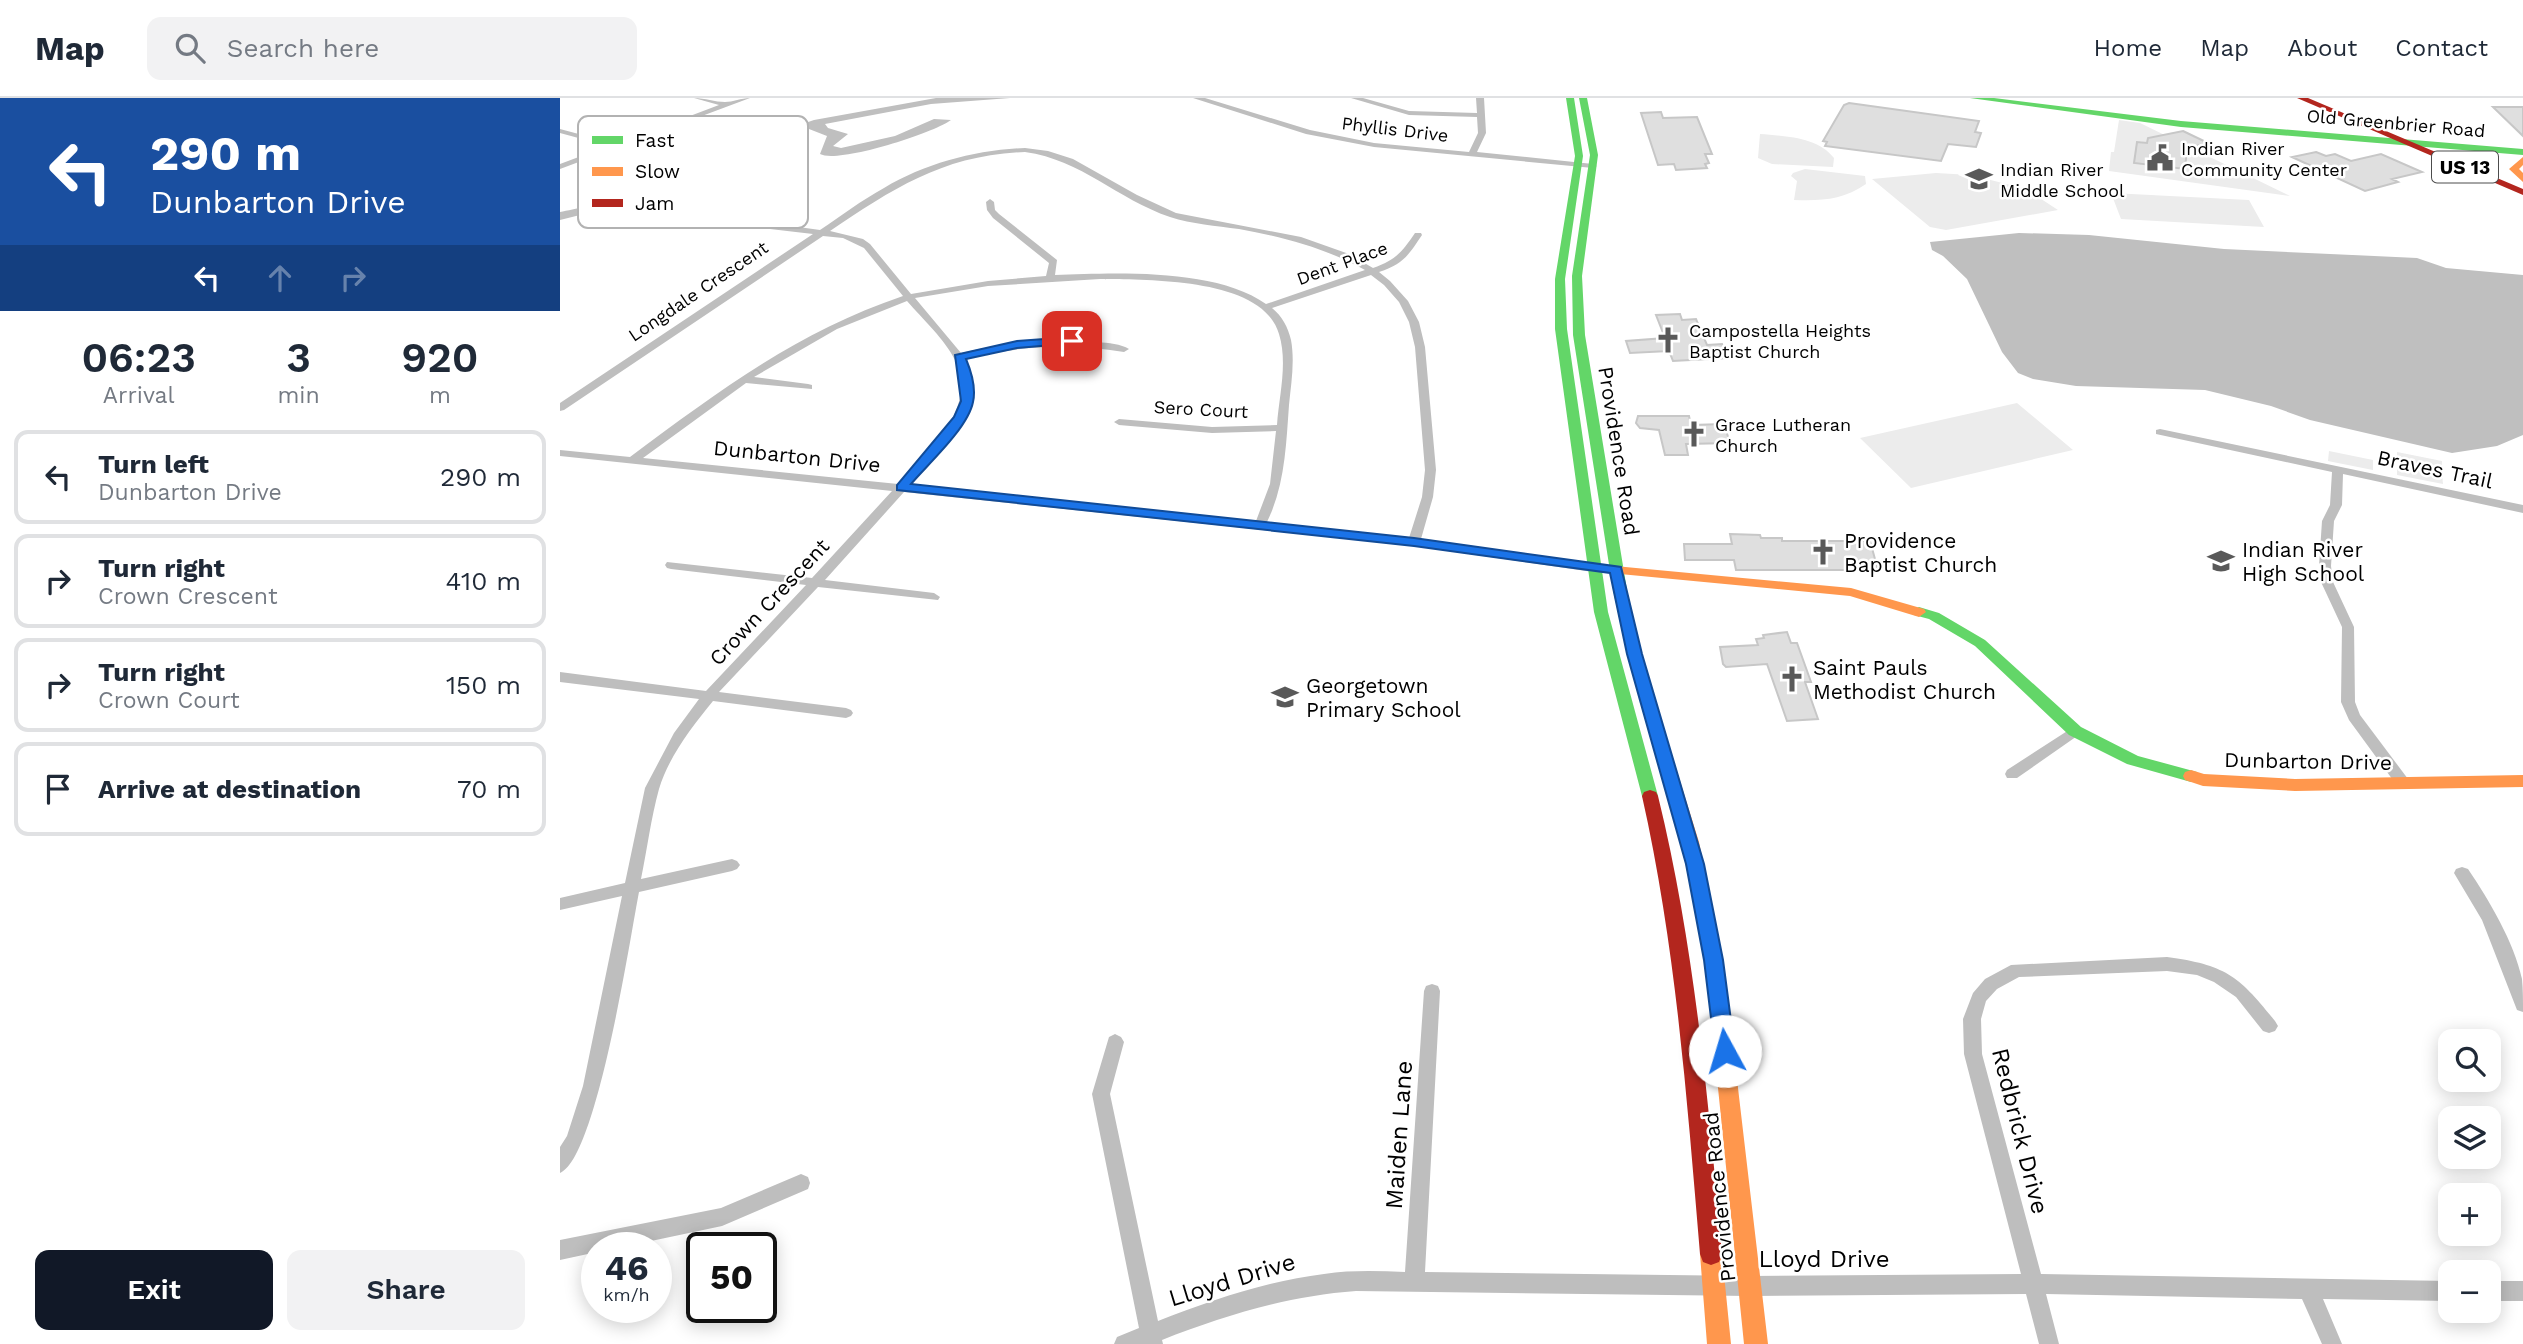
<!DOCTYPE html>
<meta charset="utf-8">
<style>
:root{--surface:#fff;--page:#f2f2f3;--text:#1f2937;--muted:#747a83;--line:#e0e1e3;--accent:#111827}
body{margin:0;font-family:"Work Sans",sans-serif;background:var(--page);color:var(--text);height:100vh;display:flex;flex-direction:column;font-size:26px;white-space:nowrap}
*{box-sizing:border-box;margin:0}
p{font-size:23px;color:var(--muted)}
.icon{flex:none;width:38px;height:38px;fill:none;stroke:currentColor;stroke-width:2;stroke-linecap:round;stroke-linejoin:round}
.map{position:relative;flex:1;overflow:hidden}
.drawer{display:flex;flex-direction:column;background:var(--surface);width:560px}
.drawer>*{flex:none}
.hud{background:#1a4fa0;color:#fff;overflow:hidden}
.controls{position:absolute;left:1878px;top:931px;display:grid;gap:14px}
.controls a{display:grid;place-items:center;width:63px;height:63px;border-radius:14px;background:var(--surface);box-shadow:0 4px 18px #0003;font-size:35px}
.speed{position:absolute;left:21px;top:1134px;display:flex;gap:14px;font-size:35px;font-weight:700;text-align:center}
.speed>*{display:grid;place-content:center;width:91px;height:91px;border-radius:50%;background:var(--surface);box-shadow:0 4px 18px #0003;line-height:1}
.speed small{font-size:18px;font-weight:400}
.speed .limit{border:4px solid #111;border-radius:10px;background:#fff;color:#111}
.pin{position:absolute;display:grid;place-items:center;width:60px;height:60px;color:#fff;margin:-30px;border-radius:14px;box-shadow:0 4px 10px #0006}
.me{position:absolute;width:77px;margin:-38px;rotate:354deg;stroke-linejoin:round;filter:drop-shadow(0 0 5px #0008)}
.turn{display:flex;align-items:center;gap:24px;height:147px;padding:0 35px;font-size:32px}
.turn .icon{width:91px;height:91px;stroke-width:2.5}
.turn b{display:block;font-size:49px;line-height:60px}
.lanes{display:flex;align-items:center;height:66px;padding:0 35px;background:#0003;justify-content:center;gap:35px;direction:ltr}
.lanes .off{opacity:.35}
.eta{display:flex;justify-content:space-evenly;align-items:center;height:119px;text-align:center}
.eta b{font-size:42px;font-weight:600;line-height:49px}
.primary-button{display:flex;gap:14px;margin-top:auto;padding:14px 35px}
.primary-button a{flex:1;height:80px;border-radius:14px;background:var(--accent);color:#fff;font-size:28px;font-weight:600;line-height:80px;text-align:center}
.primary-button a+a{background:var(--page);color:var(--text)}
ul{padding:0;list-style:none}
li{display:flex;align-items:center;gap:21px;height:94px;margin:0 14px 10px;padding:0 21px;border:4px solid var(--line);border-radius:14px}
li div{flex:1}
li b{display:block;font-size:26px}
li em{font-style:normal}
header{display:flex;align-items:center;gap:42px;box-sizing:border-box;height:98px;padding:0 35px;background:var(--surface);border-bottom:2px solid var(--line)}
header strong{font-size:33px}
nav{display:flex;gap:38px;margin-inline-start:auto;font-size:24px}
.search{width:490px;height:63px;background:var(--page);display:flex;align-items:center;gap:18px;box-sizing:border-box;padding:0 24px;border-radius:14px;color:var(--muted);font-size:26px}
main{display:flex;flex:1;min-height:0}
.map>svg:first-child{display:block}
</style>
<header>
<strong>Map</strong>
<div class="search"><svg class="icon" aria-label="search" viewBox="0 0 24 24"><circle cx="10" cy="10" r="6"/><path d="M15 15l6 6"/></svg>Search here</div>
<nav><a>Home</a><a>Map</a><a>About</a><a>Contact</a></nav>
</header>
<main>
<section class="drawer">
<div class="hud">
<div class="turn"><svg class="icon" aria-label="left" viewBox="0 0 24 24"><path d="M17 20v-9H6M10 6l-5 5 5 5"/></svg><div><b>290 m</b>Dunbarton Drive</div></div>
<div class="lanes"><svg class="icon" aria-label="left" viewBox="0 0 24 24"><path d="M17 20v-9H6M10 6l-5 5 5 5"/></svg><svg class="icon off" aria-label="ahead" viewBox="0 0 24 24"><path d="M12 20V5M6 11l6-6 6 6"/></svg><svg class="icon off" aria-label="right" viewBox="0 0 24 24"><path d="M7 20v-9h11M14 6l5 5-5 5"/></svg></div>
</div>
<div class="eta">
<div><b>06:23</b><p>Arrival</p></div>
<div><b>3</b><p>min</p></div>
<div><b>920</b><p>m</p></div>
</div>
<ul>
<li><svg class="icon" aria-label="left" viewBox="0 0 24 24"><path d="M17 20v-9H6M10 6l-5 5 5 5"/></svg><div><b>Turn left</b><p>Dunbarton Drive</p></div><em>290 m</em></li>
<li><svg class="icon" aria-label="right" viewBox="0 0 24 24"><path d="M7 20v-9h11M14 6l5 5-5 5"/></svg><div><b>Turn right</b><p>Crown Crescent</p></div><em>410 m</em></li>
<li><svg class="icon" aria-label="right" viewBox="0 0 24 24"><path d="M7 20v-9h11M14 6l5 5-5 5"/></svg><div><b>Turn right</b><p>Crown Court</p></div><em>150 m</em></li>
<li><svg class="icon" aria-label="arrive" viewBox="0 0 24 24"><path d="M6 21V4h12l-3 4 3 4H6"/></svg><div><b>Arrive at destination</b></div><em>70 m</em></li>
</ul>
<div class="primary-button"><a>Exit</a><a>Share</a></div>
</section>
<div class="map">
<svg width="1963" height="1246" viewBox="0 0 1963 1246">
<rect width="100%" height="100%" fill="#fff"/>
<!-- green -->
<path fill="#ececec" d="M 1559,22 L 1580,25 L 1730,98 L 1549,73 L 1551,54 L 1554,54 Z
M 1200,36 C 1225,38 1258,39 1274,60 L 1273,69 L 1212,66 L 1198,60 Z
M 1245,71 L 1305,78 L 1306,86 C 1283,102 1261,103 1234,102 L 1237,83 L 1231,78 L 1233,75 Z
M 1376,75 L 1411,77 L 1466,91 L 1498,112 L 1386,132 L 1370,129 L 1312,81 Z
M 1551,95 L 1689,102 L 1704,129 L 1561,121 Z
M 1457,305 L 1513,352 L 1351,390 L 1300,340 Z
M 1769,353 L 1813,362 L 1813,372 L 1768,363 Z
M 1837,354 L 1882,363 L 1882,373 L 1837,364 Z
M 1837,367 L 1882,376 L 1883,386 L 1837,377 Z"/>
<!-- water -->
<path fill="#bfbfbf" d="M 376,0 L 450,0 L 371,6 L 265,26 L 268,30 L 288,36 L 273,48 L 281,50 L 335,38 L 374,21 L 391,22 C 374,35 278,66 260,56 L 267,38 L 249,31 L 205,51 L 194,63 L 153,85 L 122,83 L 111,80 L 118,75 L 145,68 L 78,73 L 66,82 L 55,98 L 40,112 L 0,122 L 0,114 C 15,111 38,108 48,94 C 55,85 58,73 70,68 L 162,61 L 184,54 L 222,33 L 254,22 Z
M 1459,135 L 1529,137 L 1664,151 L 1857,160 L 1886,170 L 1963,177 L 1963,337 L 1937,348 L 1892,355 L 1750,322 L 1711,308 L 1645,292 L 1516,288 L 1473,281 L 1458,275 L 1442,254 L 1407,181 L 1383,158 L 1372,152 L 1370,144 Z"/>
<!-- building -->
<path fill="#dfdfdf" stroke="#c7c7c7" stroke-width="2" d="M 1289,5 L 1419,23 L 1415,34 L 1421,35 L 1416,49 L 1388,46 L 1381,63 L 1265,48 L 1267,44 L 1263,43 L 1284,7 Z
M 1933,9 L 1963,9 L 1963,38 Z
M 1101,14 L 1103,20 L 1137,19 L 1152,56 L 1145,56 L 1149,65 L 1145,66 L 1147,70 L 1116,72 L 1114,66 L 1098,67 L 1081,15 Z
M 1623,33 L 1648,45 L 1627,50 L 1625,71 L 1574,65 L 1577,44 L 1587,45 L 1588,40 Z
M 1756,54 L 1766,58 L 1775,56 L 1791,63 L 1821,56 L 1862,74 L 1832,81 L 1838,84 L 1805,93 L 1732,59 Z
M 1120,216 L 1122,222 L 1136,221 L 1147,247 L 1162,246 L 1167,260 L 1113,263 L 1109,253 L 1070,255 L 1066,243 L 1105,240 L 1096,217 Z
M 1078,318 L 1129,318 L 1131,327 L 1164,326 L 1170,345 L 1126,346 L 1128,357 L 1105,357 L 1099,332 L 1080,330 L 1076,325 Z
M 1170,436 L 1200,437 L 1201,440 L 1222,440 L 1222,443 L 1310,443 L 1318,472 L 1176,472 L 1174,462 L 1125,462 L 1124,446 L 1172,446 Z
M 1227,534 L 1231,545 L 1237,545 L 1251,584 L 1245,584 L 1258,621 L 1227,623 L 1207,566 L 1166,569 L 1163,566 L 1160,549 L 1198,547 L 1196,541 L 1204,540 L 1203,537 Z"/>
<g fill="none" stroke-linecap="round" stroke-linejoin="round">
<!-- street -->
<path fill="#bebebe" fill-rule="evenodd" d="M 134,0 C 145,0 155,4 165,4 C 173,4 181,0 190,0 L 0,71 L 0,66 L 48,48 L 0,35 L 0,31 L 56,46 L 159,7 Z
M 633,0 L 645,0 L 750,32 L 814,45 L 909,54 L 918,35 L 917,19 L 849,17 L 791,0 L 803,0 L 849,13 L 917,15 L 916,0 L 924,0 L 926,35 L 917,54 L 1033,66 L 1037,68 L 1033,70 L 814,49 L 746,36 Z
M 465,50 L 488,53 L 513,61 L 577,97 L 616,115 L 741,139 L 789,156 L 813,170 C 836,162 842,154 855,135 L 861,135 L 862,137 C 848,158 843,166 819,174 L 830,183 L 848,203 L 859,224 L 865,249 L 876,372 L 873,399 L 861,441 L 1033,466 L 1039,470 L 1033,474 L 854,448 L 344,394 L 265,482 L 374,495 L 380,499 L 378,502 L 258,489 L 159,594 L 286,610 L 291,612 L 293,615 L 291,618 L 286,620 L 153,603 C 132,629 109,658 99,691 C 91,720 87,752 81,781 L 172,761 L 177,763 L 180,767 L 177,771 L 172,773 L 79,794 C 70,840 37,1060 0,1075 L 0,1049 L 7,1038 L 23,988 L 62,798 L 0,812 L 0,800 L 65,785 L 85,690 L 114,635 L 139,601 L 0,584 L 0,574 L 146,593 L 246,487 L 111,471 L 107,470 L 105,467 L 107,464 L 252,480 L 332,393 L 0,358 L 0,352 L 70,359 C 159,293 237,234 343,198 L 304,150 L 283,140 L 263,138 L 4,312 L 0,313 L 0,305 L 253,136 L 210,131 L 175,131 L 171,128 L 172,126 L 210,125 L 260,132 C 281,118 302,102 324,90 C 366,65 416,52 465,50 ZM 465,54 C 522,62 557,101 610,119 C 632,126 656,128 679,131 C 724,139 765,150 805,172 L 706,206 C 655,170 556,175 495,177 L 497,162 L 439,116 L 435,112 L 434,104 L 430,101 L 426,104 L 427,112 L 433,120 L 489,165 L 486,178 L 428,183 L 351,196 L 310,146 L 303,141 L 270,133 C 334,90 384,57 465,54 ZM 811,177 L 824,187 L 839,204 L 849,224 L 855,249 L 865,372 L 862,399 L 849,440 L 707,424 C 725,387 726,348 729,307 C 731,286 735,264 731,242 C 728,229 722,218 712,210 ZM 540,181 C 587,182 703,179 719,236 C 728,265 719,298 717,327 L 652,329 L 559,321 L 554,324 L 559,327 L 652,335 L 716,333 L 710,386 L 696,423 L 349,387 C 383,350 427,316 405,261 C 458,248 510,245 564,254 L 569,251 C 561,246 548,245 538,244 C 491,239 447,244 401,255 L 355,200 L 428,188 ZM 347,203 C 362,220 386,243 395,262 C 419,312 367,353 338,386 L 83,360 L 186,285 L 252,291 L 252,287 L 248,286 L 194,279 L 277,231 Z
M 1600,331 L 1963,407 L 1963,415 L 1783,376 L 1782,407 L 1774,423 L 1771,468 L 1773,484 L 1794,529 L 1795,604 L 1800,617 L 1848,681 L 1850,685 L 1848,689 L 1838,689 L 1789,622 L 1781,604 L 1782,529 L 1761,484 L 1759,468 L 1762,423 L 1770,407 L 1772,374 L 1596,336 L 1596,332 Z
M 1515,628 L 1522,633 L 1520,636 L 1457,680 L 1447,680 L 1445,676 L 1447,672 Z
M 1902,769 L 1908,771 C 1929,802 1954,844 1962,881 C 1963,891 1963,904 1963,914 L 1957,912 L 1922,822 L 1894,775 L 1896,771 Z
M 1607,859 C 1666,867 1679,878 1715,923 L 1718,928 L 1715,933 L 1709,935 L 1703,933 L 1676,899 L 1654,884 L 1637,877 L 1607,873 L 1459,879 L 1437,891 L 1426,903 L 1421,921 L 1422,956 L 1481,1176 L 1890,1183 L 1890,1203 L 1763,1201 L 1782,1246 L 1762,1246 L 1742,1201 L 1486,1196 L 1499,1246 L 1479,1246 L 1466,1196 L 1190,1198 L 796,1193 C 728,1198 666,1217 602,1242 L 603,1246 L 554,1246 L 557,1239 L 579,1230 L 532,996 L 549,939 L 555,936 L 561,939 L 564,944 L 550,996 L 598,1223 C 652,1202 707,1183 764,1176 C 791,1172 818,1173 845,1174 L 864,893 L 866,888 L 872,886 L 878,888 L 880,893 L 865,1174 L 1190,1178 L 1461,1176 L 1404,956 L 1403,921 L 1413,895 L 1425,881 L 1451,867 Z
M 241,1076 L 248,1079 L 250,1085 L 248,1091 L 162,1128 L 58,1150 L 37,1150 L 37,1154 L 0,1162 L 0,1142 L 161,1110 Z
M 1928,1183 L 1963,1183 L 1963,1203 L 1928,1203 Z"/>
<!-- fast -->
<path fill="#63d668" fill-rule="evenodd" d="M 1006,0 L 1014,0 L 1023,58 L 1005,181 L 1007,231 L 1048,514 L 1098,698 L 1096,702 L 1084,702 L 1082,698 L 1034,514 L 995,231 L 995,181 L 1015,58 Z
M 1019,0 L 1027,0 L 1038,57 L 1022,178 L 1025,237 L 1067,492 L 1081,556 L 1116,670 L 1114,674 L 1102,674 L 1100,670 L 1067,556 L 1053,492 L 1013,237 L 1012,178 L 1030,57 Z
M 1410,0 L 1434,0 L 1621,23 L 1963,51 L 1963,57 L 1621,29 Z
M 1359,509 L 1379,515 L 1425,542 L 1521,629 L 1578,658 L 1637,674 L 1639,678 L 1637,682 L 1631,684 L 1567,666 L 1509,637 L 1415,548 L 1369,521 L 1354,517 L 1352,514 L 1354,511 Z"/>
<!-- slow -->
<path fill="#ff974d" fill-rule="evenodd" d="M 1963,59 L 1963,67 L 1959,71 L 1963,75 L 1963,84 L 1949,71 Z
M 1044,467 L 1291,490 L 1364,511 L 1366,514 L 1359,519 L 1290,498 L 1039,474 L 1037,471 Z
M 1108,664 L 1114,666 L 1116,670 L 1139,744 L 1163,862 L 1208,1246 L 1184,1246 L 1145,862 L 1121,744 L 1100,670 L 1102,666 Z
M 1631,672 L 1644,676 L 1735,681 L 1963,677 L 1963,689 L 1735,693 L 1643,688 L 1625,682 L 1623,678 L 1625,674 Z
M 1151,1145 L 1159,1148 L 1162,1156 L 1171,1246 L 1147,1246 L 1140,1156 L 1143,1148 Z"/>
<!-- jam -->
<path fill="#b3261e" fill-rule="evenodd" d="M 1737,0 L 1748,0 L 1963,91 L 1963,97 Z
M 1090,692 L 1096,694 L 1098,698 C 1135,849 1148,1002 1162,1156 L 1159,1164 L 1151,1167 L 1143,1164 L 1140,1156 C 1127,1002 1116,849 1082,698 L 1084,694 Z"/>
</g>
<!-- route -->
<path fill="#1a73e8" stroke="#114b97" stroke-width="2" d="M 512,239 L 517,243 L 516,245 L 457,250 L 406,261 C 411,273 416,291 413,304 C 408,330 368,366 351,386 L 854,440 L 1061,469 L 1082,556 L 1144,766 L 1163,862 L 1175,953 L 1172,959 L 1165,961 L 1158,959 L 1155,953 L 1144,862 L 1126,766 L 1067,556 L 1050,475 L 854,448 L 337,392 L 337,387 L 394,319 L 401,303 L 395,257 L 457,243 Z"/>
<!-- icons -->
<defs>
<g id="civic-bare" transform="scale(2.1)"><path d="M-.6-6.5H3V-4.5H.6V-3L4-1V1h2V6H-6V1h2V-1L-.6-3ZM-1.2 2.5V6h2.4V2.5Z" fill="#595959" stroke="#fff" stroke-width="2.5" paint-order="stroke"/></g>
<g id="school-bare" transform="scale(2.1)"><path d="M0-5L7-2L0 1L-7-2ZM-4 1L0 2.5L4 1V4Q0 6-4 4Z" fill="#595959" stroke="#fff" stroke-width="2.5" paint-order="stroke"/></g>
<g id="church-bare" transform="scale(2.1)"><path d="M-1.2-6h2.4v3.5h3.3v2.4h-3.3V6h-2.4V-.1h-3.3v-2.4h3.3Z" fill="#595959" stroke="#fff" stroke-width="2.5" paint-order="stroke"/></g>
</defs>
<g fill-rule="evenodd">
<use href="#civic-bare" x="1600" y="60"/>
<use href="#school-bare" x="1419" y="81"/>
<use href="#church-bare" x="1108" y="242"/>
<use href="#church-bare" x="1134" y="336"/>
<use href="#church-bare" x="1263" y="454"/>
<use href="#school-bare" x="1661" y="463"/>
<use href="#church-bare" x="1232" y="581"/>
<use href="#school-bare" x="725" y="599"/>
</g>
<g text-anchor="middle" dominant-baseline="central" stroke-width="5" stroke-linejoin="round" paint-order="stroke">
<!-- far-street labels -->
<g font-size="18" fill="#000" stroke="#fff">
<text transform="translate(1836 25) rotate(5)">Old Greenbrier Road</text>
<text transform="translate(835 31) rotate(7)">Phyllis Drive</text>
<text transform="translate(782 165) rotate(-20)">Dent Place</text>
<text transform="translate(138 193) rotate(-34)">Longdale Crescent</text>
<text transform="translate(641 311) rotate(3)">Sero Court</text>
</g>
<!-- far-poi labels -->
<g font-size="18" fill="#000" stroke="#fff" text-anchor="start">
<text x="1621" y="50">Indian River<tspan x="1621" dy="21">Community Center</tspan></text>
<text x="1440" y="71">Indian River<tspan x="1440" dy="21">Middle School</tspan></text>
<text x="1129" y="232">Campostella Heights<tspan x="1129" dy="21">Baptist Church</tspan></text>
<text x="1155" y="326">Grace Lutheran<tspan x="1155" dy="21">Church</tspan></text>
</g>
<!-- shield labels -->
<rect fill="#fff" stroke="#4c4c4c" stroke-width="2" x="1872" y="53.5" width="66" height="31" rx="5"/>
<g font-size="19" font-weight="bold" fill="#000">
<text x="1905" y="69">US 13</text>
</g>
<!-- street labels -->
<g font-size="21" fill="#000" stroke="#fff">
<text transform="translate(1059 353) rotate(81)">Providence Road</text>
<text transform="translate(237 358) rotate(6)">Dunbarton Drive</text>
<text transform="translate(1875 371) rotate(12)">Braves Trail</text>
<text transform="translate(209 504) rotate(-47)">Crown Crescent</text>
<text transform="translate(1748 663) rotate(1)">Dunbarton Drive</text>
<text transform="translate(1159 1099) rotate(-96)">Providence Road</text>
</g>
<!-- poi labels -->
<g font-size="21" fill="#000" stroke="#fff" text-anchor="start">
<text x="1284" y="442">Providence<tspan x="1284" dy="24">Baptist Church</tspan></text>
<text x="1682" y="451">Indian River<tspan x="1682" dy="24">High School</tspan></text>
<text x="1253" y="569">Saint Pauls<tspan x="1253" dy="24">Methodist Church</tspan></text>
<text x="746" y="587">Georgetown<tspan x="746" dy="24">Primary School</tspan></text>
</g>
<!-- near-street labels -->
<g font-size="24" fill="#000" stroke="#fff">
<text transform="translate(1460 1033) rotate(76)">Redbrick Drive</text>
<text transform="translate(839 1037) rotate(-86)">Maiden Lane</text>
<text x="1264" y="1161">Lloyd Drive</text>
<text transform="translate(672 1182) rotate(-17)">Lloyd Drive</text>
</g>
</g>
<!-- legend -->
<rect x="18" y="18" width="230" height="112" rx="10" fill="#fff" stroke="#b2b2b2" stroke-width="2"/>
<rect x="32" y="38" width="31" height="8" fill="#63d668"/>
<rect x="32" y="69" width="31" height="9" fill="#ff974d"/>
<rect x="32" y="101" width="31" height="8" fill="#b3261e"/>
<g font-size="19" fill="#000">
<text x="75" y="49">Fast</text>
<text x="75" y="80">Slow</text>
<text x="75" y="112">Jam</text>
</g>
</svg>
<div class="controls">
<a><svg class="icon" aria-label="search" viewBox="0 0 24 24"><circle cx="10" cy="10" r="6"/><path d="M15 15l6 6"/></svg></a>
<a><svg class="icon" aria-label="layers" viewBox="0 0 24 24"><path d="M12 4l9 5-9 5-9-5zM3 14l9 5 9-5"/></svg></a>
<a>+</a>
<a>−</a>
</div>
<div class="speed"><div>46<small>km/h</small></div><div class="limit">50</div></div>
<div class="pin" style="left:512px;top:243px;background:#d93025"><svg class="icon" aria-label="arrive" viewBox="0 0 24 24"><path d="M6 21V4h12l-3 4 3 4H6"/></svg></div>
<svg class="me" style="left:1165px;top:953px" viewBox="-20 -20 40 40"><circle r="19" fill="#fff"/><path d="M0-13L10 11 0 6-10 11z" fill="#1a73e8"/></svg>
</div>
</main>
